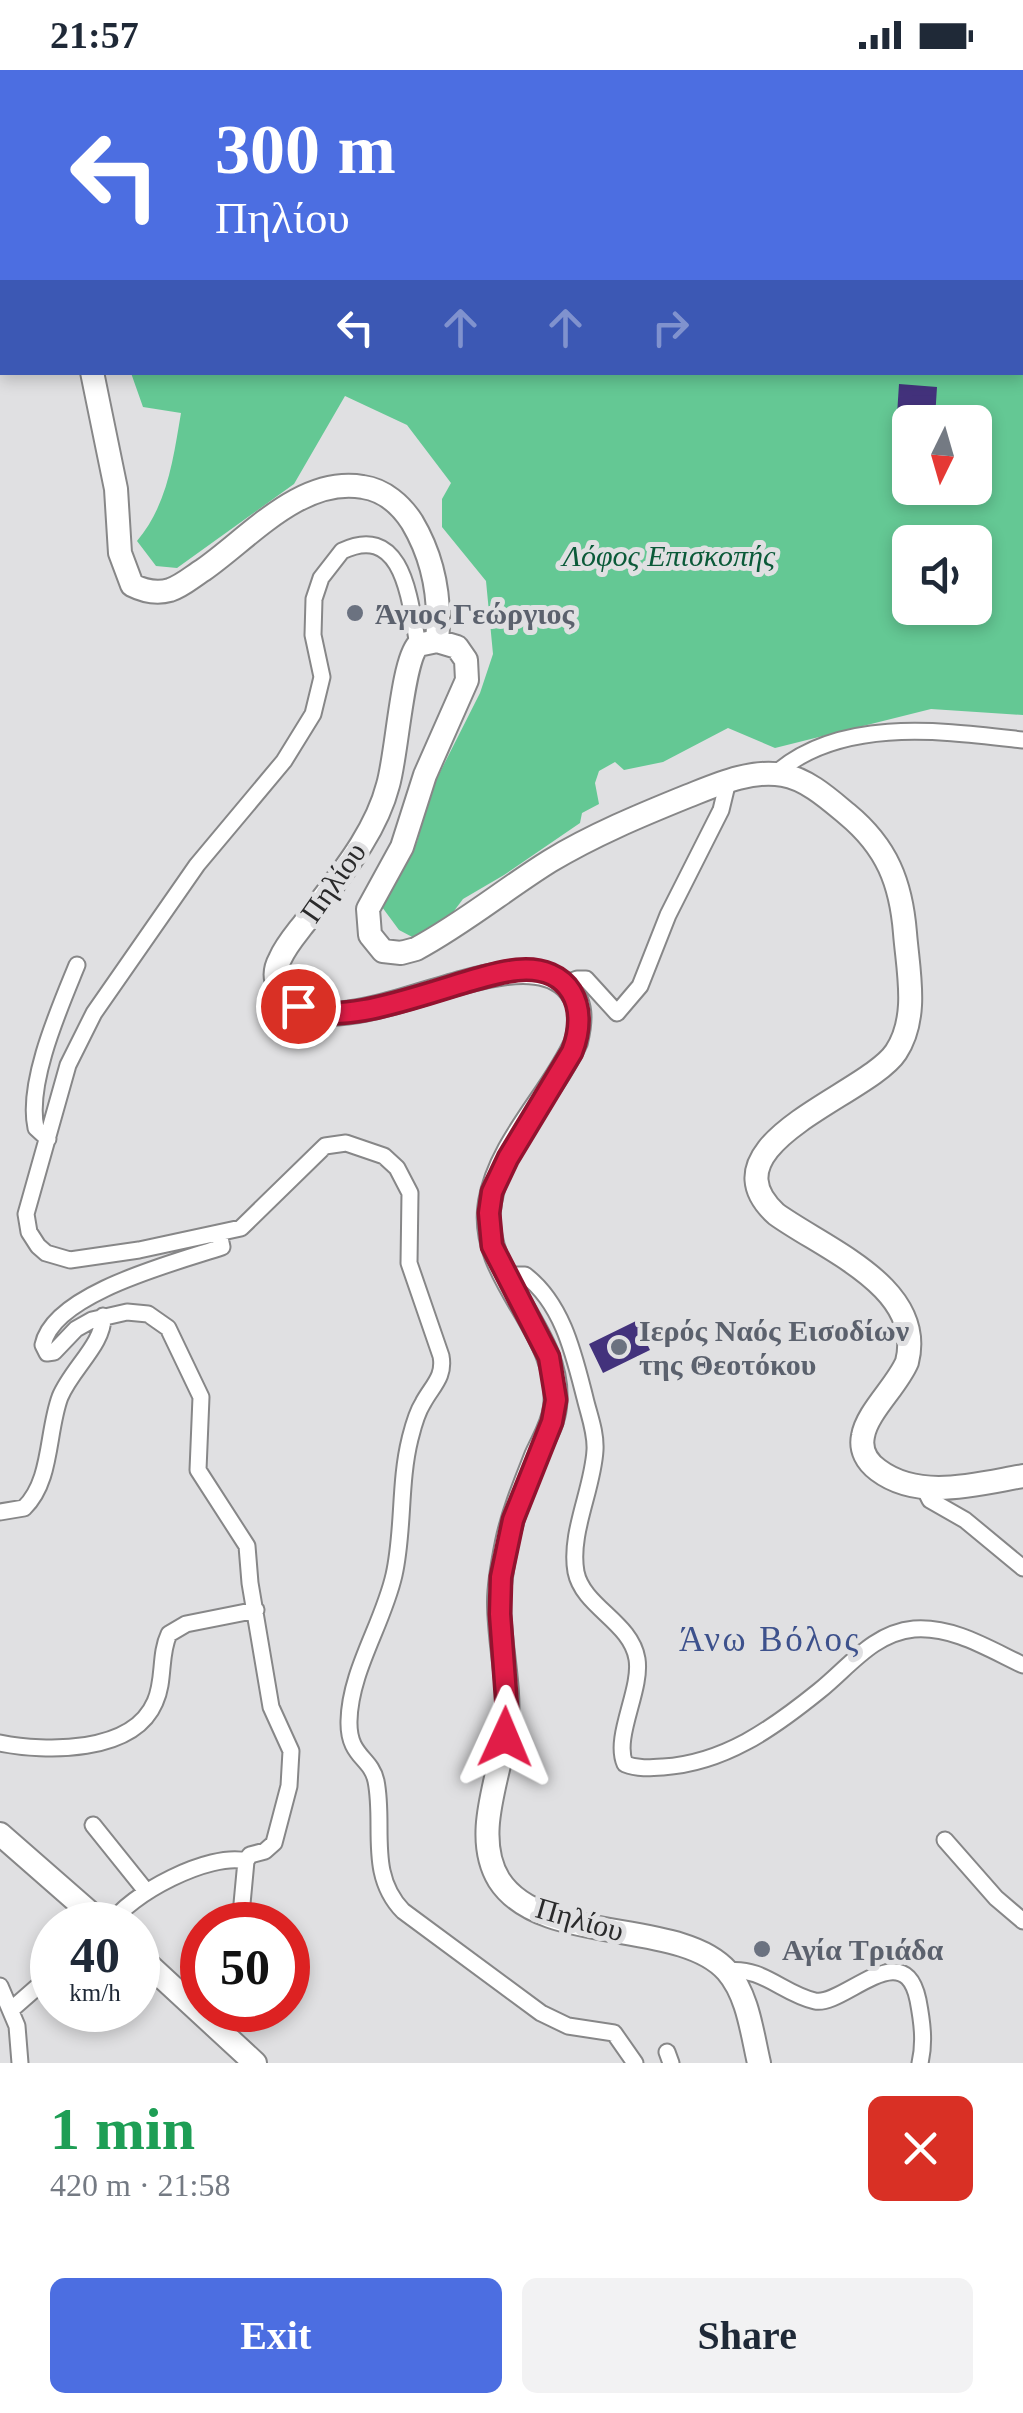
<!DOCTYPE html>
<meta charset="utf-8">
<style>
:root{--surface:#fff;--page:#f2f2f3;--text:#1f2937;--muted:#747a83;--accent:#4c6ee1}
body{margin:0;font-family:"Times New Roman",serif;background:var(--page);color:var(--text);height:100vh;display:flex;flex-direction:column;font-size:38px;white-space:nowrap}
*{box-sizing:border-box;margin:0}
p{font-size:32px;color:var(--muted)}
.icon{flex:none;width:55px;height:55px;fill:none;stroke:currentColor;stroke-width:2;stroke-linecap:round;stroke-linejoin:round}
.map{position:relative;height:1993px;overflow:hidden}
.sheet{display:flex;flex-direction:column;background:var(--surface);flex:1}
.sheet>*{flex:none}
.guide{position:absolute;left:0px;top:0px;width:1025px;height:305px;box-shadow:0 5px 15px #0003;background:#4c6ee1;color:#fff;overflow:hidden}
.needle{width:65px;rotate:185deg}
.tools{position:absolute;left:892px;top:335px;display:grid;gap:20px}
.tools a{display:grid;place-items:center;width:100px;height:100px;border-radius:15px;background:var(--surface);box-shadow:0 5px 15px #0003;font-size:50px}
.speed{position:absolute;left:30px;top:1832px;display:flex;gap:20px;font-size:50px;font-weight:700;text-align:center}
.speed>*{display:grid;place-content:center;width:130px;height:130px;border-radius:50%;background:var(--surface);box-shadow:0 5px 15px #0003;line-height:1}
.speed small{font-size:25px;font-weight:400}
.speed .limit{border:15px solid #d22;background:#fff;color:#111}
.pin{position:absolute;display:grid;place-items:center;width:85px;height:85px;color:#fff;margin:-42px;border:5px solid #fff;border-radius:50%;box-shadow:0 2px 10px #0007}
.me{position:absolute;width:110px;margin:-55px;rotate:1deg;stroke-linejoin:round;filter:drop-shadow(0 0 8px #0008)}
.turn{display:flex;align-items:center;gap:35px;height:210px;padding:0 50px;font-size:45px}
.turn .icon{width:130px;height:130px;stroke-width:2.5}
.turn b{display:block;font-size:70px;line-height:85px}
.lanes{display:flex;align-items:center;height:95px;padding:0 50px;background:#0003;justify-content:center;gap:50px;direction:ltr}
.lanes .off{opacity:.35}
.round{display:grid;place-items:center;flex:none;width:105px;height:105px;border-radius:15px;background:var(--page)}
.overview{display:flex;align-items:center;justify-content:space-between;height:170px;padding:0 50px}
h1{font-size:60px;font-weight:700;line-height:75px;color:#1e9e55}
.action{display:flex;gap:20px;margin-top:auto;padding:20px 50px}
.action a{flex:1;height:115px;border-radius:15px;background:var(--accent);color:#fff;font-size:40px;font-weight:700;line-height:115px;text-align:center}
.action a+a{background:var(--page);color:var(--text)}
.status{display:flex;justify-content:space-between;align-items:center;height:70px;padding:0 50px;background:var(--surface);direction:ltr}
.status svg{height:28px;fill:currentColor}
.map>svg:first-child{display:block}
</style>
<div class="status"><b>21:57</b><svg viewBox="0 0 49 12"><path d="M0 12V9h3v3zM5 12V6h3v6zM10 12V3h3v9zM15 12V0h3v12zM26 1h20v11H26zM47 4h2v5h-2z"/></svg></div>
<div class="map">
<svg width="1023" height="1993" viewBox="0 0 1023 1993">
<rect width="100%" height="100%" fill="#e0e0e2"/>
<!-- forest -->
<path fill="#64c894" fill-rule="evenodd" d="M 300,0 L 1023,0 L 1023,645 L 931,639 L 775,678 L 728,658 L 663,692 L 624,700 L 615,692 L 599,701 L 595,713 L 599,734 L 582,743 L 580,753 L 504,805 L 463,829 L 448,849 L 418,870 L 399,860 L 382,837 L 417,772 L 432,718 L 480,623 L 493,584 L 486,511 L 442,457 L 442,429 L 451,413 L 407,355 L 345,326 L 294,414 L 177,498 L 156,496 L 137,471 C 168,434 173,389 181,343 L 143,337 L 131,303 L 1022,302 L 1022,2 ZM 910,352 L 975,352 L 975,418 L 910,418 ZM 910,472 L 975,472 L 975,538 L 910,538 Z"/>
<!-- building -->
<path fill="#43327c" d="M 899,314 L 937,317 L 935,348 L 897,345 Z
M 636,1251 L 650,1280 L 603,1303 L 589,1274 Z"/>
<g fill="none" stroke-linecap="round" stroke-linejoin="round">
<!-- minor casing -->
<g stroke="#878788" stroke-width="19">
<path id="minor" d="M 162,0 L 163,2
M 288,0 L 288,2
M 418,575 C 410,535 405,451 342,481 L 321,508 L 314,529 L 313,565 L 322,607 L 313,644 L 284,691 L 197,795 L 94,943 L 68,995 L 26,1144 L 29,1162 L 38,1176 L 46,1183 L 70,1190 L 139,1180 L 241,1158 L 325,1076 L 346,1073 L 384,1086 L 397,1098 L 410,1123 L 409,1193 L 441,1286 C 445,1307 432,1316 423,1333 C 416,1344 413,1357 410,1369 C 399,1413 404,1461 394,1505 C 383,1554 350,1601 349,1651 C 348,1687 371,1687 376,1711 C 385,1756 367,1804 403,1841 L 541,1943 L 568,1956 L 614,1963 L 635,1993
M 775,704 C 841,646 944,661 1023,670
M 564,914 L 577,909 L 586,909 L 617,943 L 640,916 L 668,845 L 721,740 L 728,711
M 48,1069 L 36,1058 C 26,1013 60,937 77,895
M 219,1163 L 222,1177 C 177,1192 53,1223 43,1275 L 47,1283 L 54,1282 L 76,1259 L 92,1250 L 127,1242 L 148,1244 L 168,1258 L 201,1327 L 198,1400 L 247,1476 L 250,1513 L 271,1637 L 291,1681 L 289,1716 L 274,1773 L 265,1781 L 250,1785 L 246,1791 L 240,1855
M 505,1205 L 525,1205 C 563,1234 574,1285 585,1328 C 589,1345 596,1362 595,1380 C 593,1419 569,1463 576,1502 C 583,1537 631,1552 637,1589 C 642,1620 613,1667 625,1694 C 638,1699 650,1698 663,1697 C 724,1693 772,1659 819,1621 C 849,1597 873,1563 914,1559 C 953,1556 989,1579 1023,1595
M 924,1418 L 930,1430 L 965,1450 L 1023,1498
M 0,1442 L 24,1438 C 52,1411 47,1362 60,1327 C 72,1298 104,1274 103,1246
M 0,1673 C 45,1682 133,1684 155,1632 C 165,1610 159,1585 169,1564 L 186,1554 L 256,1540
M 93,1755 L 146,1821
M 945,1770 L 996,1828 L 1023,1851
M 110,1855 C 129,1824 210,1782 246,1791
M 727,1901 C 762,1896 783,1924 815,1931 C 843,1937 904,1863 918,1930 C 922,1951 925,1972 920,1993
M 0,1916 L 17,1956 L 20,1993
M 12,1939 L 52,1904
M 667,1982 L 671,1993"/>
</g>
<!-- secondary casing -->
<g stroke="#878788" stroke-width="26">
<path id="secondary" d="M 109,0 L 109,2
M 92,302 L 116,419 L 120,483 L 132,515 C 144,521 156,524 170,520 C 182,516 192,507 203,500 C 249,468 301,406 363,417 C 384,420 401,435 412,452 C 434,489 441,529 437,571
M 0,1764 L 104,1855
M 138,1885 L 255,1993
M 759,1993 C 752,1963 748,1925 727,1901 C 680,1848 541,1876 499,1810 C 471,1764 502,1702 507,1654 C 510,1613 499,1573 499,1532 C 499,1512 503,1492 507,1472 C 513,1443 525,1414 536,1386 C 543,1370 553,1355 555,1337 C 564,1260 477,1209 490,1132 C 500,1073 552,1025 576,972 C 581,951 583,932 566,916 C 505,859 324,999 279,918 C 274,908 275,898 280,889 C 286,875 297,863 306,851 C 336,810 375,766 388,715 C 397,685 402,592 418,575 L 437,571 L 457,577 L 466,590 L 467,610 L 425,705 L 402,777 L 368,839 L 370,865 L 383,881 L 401,883 L 416,879 C 463,854 505,819 550,791 C 593,765 641,745 688,726 C 716,715 751,699 783,705 C 807,709 829,729 847,744 C 887,777 901,813 905,863 C 908,901 919,947 896,982 C 868,1025 700,1074 776,1144 C 824,1179 926,1217 907,1292 C 897,1316 867,1342 863,1366 C 860,1380 867,1392 878,1400 C 919,1431 977,1414 1023,1406"/>
</g>
<!-- minor -->
<use href="#minor" stroke="#fff" stroke-width="15"/>
<!-- secondary -->
<use href="#secondary" stroke="#fff" stroke-width="22"/>
</g>
<g fill="none" stroke-linecap="round" stroke-linejoin="round">
<!-- route casing -->
<g stroke="#92132f" stroke-width="25">
<path id="route" d="M 298,936 C 349,963 460,906 517,900 C 570,895 590,936 572,982 L 508,1088 L 492,1122 L 489,1143 L 492,1176 L 549,1287 L 556,1330 L 552,1352 L 513,1450 L 501,1507 L 500,1544 L 507,1639 L 505,1667"/>
</g>
<!-- route -->
<use href="#route" stroke="#e11d48" stroke-width="18"/>
</g>
<!-- markers -->
<g fill="#6b7280" stroke="#e0e0e2" stroke-width="4">
<circle cx="355" cy="543" r="10"/>
<circle cx="619" cy="1277" r="10"/>
<circle cx="762" cy="1879" r="10"/>
</g>
<g text-anchor="middle" dominant-baseline="central" stroke-width="10" stroke-linejoin="round" paint-order="stroke">
<!-- park labels -->
<g font-size="30" font-style="italic" fill="#0b5a39" stroke="#e0e0e2">
<text x="669" y="485">Λόφος Επισκοπής</text>
</g>
<!-- worship labels -->
<g font-size="30" font-weight="bold" fill="#5b616d" stroke="#e0e0e2" text-anchor="start">
<text x="375" y="543">Άγιος Γεώργιος</text>
<text x="639" y="1260">Ιερός Ναός Εισοδίων<tspan x="639" dy="34">της Θεοτόκου</tspan></text>
<text x="782" y="1879">Αγία Τριάδα</text>
</g>
<!-- street labels -->
<g font-size="30" fill="#2a2a2b" stroke="#e0e0e2">
<text transform="translate(333 812) rotate(-55)">Πηλίου</text>
<text transform="translate(580 1849) rotate(16)">Πηλίου</text>
</g>
<!-- quarter labels -->
<g font-size="35" letter-spacing="2.5" fill="#3d518c" stroke="#e0e0e2">
<text x="770" y="1569">Άνω Βόλος</text>
</g>
</g>
</svg>
<div class="tools">
<a><svg class="needle" viewBox="-14 -14 28 28"><path d="M0-13l5 13h-10z" fill="#e53935"/><path d="M0 13l5-13h-10z" fill="#747a83"/></svg></a>
<a><svg class="icon" aria-label="sound" viewBox="0 0 24 24"><path d="M4 9h4l5-4v14l-5-4H4zM17 9q2 3 0 6"/></svg></a>
</div>
<div class="speed"><div>40<small>km/h</small></div><div class="limit">50</div></div>
<div class="pin" style="left:298px;top:936px;background:#d93025"><svg class="icon" aria-label="arrive" viewBox="0 0 24 24"><path d="M6 21V4h12l-3 4 3 4H6"/></svg></div>
<svg class="me" style="left:505px;top:1667px" viewBox="-20 -20 40 40"><path d="M0-17L14 15 0 8-14 15z" fill="#e11d48" stroke="#fff" stroke-width="4"/></svg>
<div class="guide">
<div class="turn"><svg class="icon" aria-label="left" viewBox="0 0 24 24"><path d="M17 20v-9H6M10 6l-5 5 5 5"/></svg><div><b>300 m</b>Πηλίου</div></div>
<div class="lanes"><svg class="icon" aria-label="left" viewBox="0 0 24 24"><path d="M17 20v-9H6M10 6l-5 5 5 5"/></svg><svg class="icon off" aria-label="ahead" viewBox="0 0 24 24"><path d="M12 20V5M6 11l6-6 6 6"/></svg><svg class="icon off" aria-label="ahead" viewBox="0 0 24 24"><path d="M12 20V5M6 11l6-6 6 6"/></svg><svg class="icon off" aria-label="right" viewBox="0 0 24 24"><path d="M7 20v-9h11M14 6l5 5-5 5"/></svg></div>
</div>
</div>
<section class="sheet">
<div class="overview"><div><h1>1 min</h1><p>420 m · 21:58</p></div><a class="round" style="background:#d93025;color:#fff"><svg class="icon" aria-label="close" viewBox="0 0 24 24"><path d="M6 6l12 12M18 6L6 18"/></svg></a></div>
<div class="action"><a>Exit</a><a>Share</a></div>
</section>
